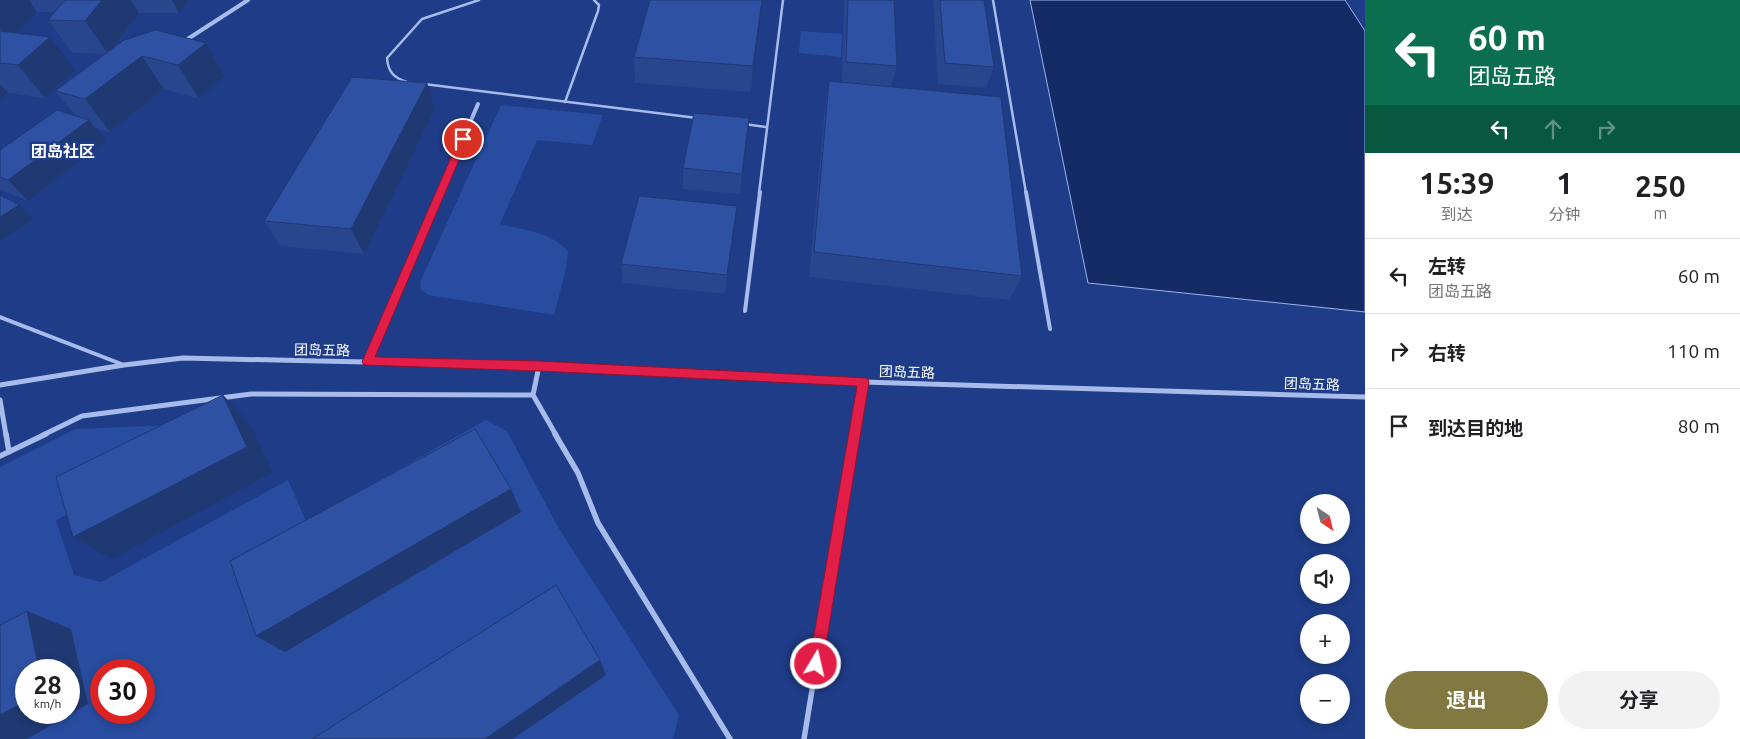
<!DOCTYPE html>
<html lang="zh">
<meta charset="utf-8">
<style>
:root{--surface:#fff;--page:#f2f2f2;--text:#202124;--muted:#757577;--line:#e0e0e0;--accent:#827942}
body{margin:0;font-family:Ubuntu,"Noto Sans SC",sans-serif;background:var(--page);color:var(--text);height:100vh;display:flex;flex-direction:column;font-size:19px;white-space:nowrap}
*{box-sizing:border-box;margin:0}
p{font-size:16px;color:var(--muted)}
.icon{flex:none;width:28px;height:28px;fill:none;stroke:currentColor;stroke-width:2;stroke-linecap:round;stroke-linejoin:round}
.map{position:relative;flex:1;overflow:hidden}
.sheet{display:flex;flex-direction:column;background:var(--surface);width:375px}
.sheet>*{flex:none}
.guide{background:#0b6e4f;color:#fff;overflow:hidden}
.needle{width:32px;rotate:145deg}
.controls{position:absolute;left:1300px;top:494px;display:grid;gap:10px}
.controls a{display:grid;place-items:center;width:50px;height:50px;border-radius:50%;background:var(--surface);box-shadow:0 2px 8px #0003;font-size:25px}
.speed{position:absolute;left:15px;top:659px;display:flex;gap:10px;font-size:25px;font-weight:700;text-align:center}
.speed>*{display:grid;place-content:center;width:65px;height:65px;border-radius:50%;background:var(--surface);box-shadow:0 2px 8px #0003;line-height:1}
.speed small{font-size:12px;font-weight:400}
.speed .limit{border:8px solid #d22;background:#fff;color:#111}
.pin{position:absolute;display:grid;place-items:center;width:42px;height:42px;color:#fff;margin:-21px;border:2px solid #fff;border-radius:50%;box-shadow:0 1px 5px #0007}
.me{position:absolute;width:55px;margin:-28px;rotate:9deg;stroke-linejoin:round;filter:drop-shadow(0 0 4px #0008)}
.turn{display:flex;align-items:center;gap:18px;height:105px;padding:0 20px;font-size:22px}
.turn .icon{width:65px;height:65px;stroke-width:2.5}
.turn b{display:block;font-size:35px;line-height:42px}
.lanes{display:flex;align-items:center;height:48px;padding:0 20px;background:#0003;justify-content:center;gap:25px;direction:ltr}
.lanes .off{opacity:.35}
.eta{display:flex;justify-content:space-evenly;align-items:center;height:85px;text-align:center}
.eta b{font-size:30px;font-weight:700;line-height:35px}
.cta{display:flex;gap:10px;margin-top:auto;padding:10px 20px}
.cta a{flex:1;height:58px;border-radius:30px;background:var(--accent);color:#fff;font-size:20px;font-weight:700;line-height:58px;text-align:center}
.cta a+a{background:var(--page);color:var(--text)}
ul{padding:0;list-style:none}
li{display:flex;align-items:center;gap:15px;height:75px;padding:0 20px;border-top:1px solid var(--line)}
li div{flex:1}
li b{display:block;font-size:19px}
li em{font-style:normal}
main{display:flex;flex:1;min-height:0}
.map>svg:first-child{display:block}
</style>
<main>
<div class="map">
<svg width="1365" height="739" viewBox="0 0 1365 739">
<rect width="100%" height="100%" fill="#1e3c87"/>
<!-- green -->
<path fill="#284c9f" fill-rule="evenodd" d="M 801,31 L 842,34 L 841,57 L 799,53 Z
M 501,105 L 603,115 L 592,145 L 537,140 L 500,224 C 526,231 549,231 568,251 L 566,269 L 554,315 L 428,295 L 421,290 L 420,282 Z
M 486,420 L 507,431 L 558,527 L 679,715 L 673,739 L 0,739 L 0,467 L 75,429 L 249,422 L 56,520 L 74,575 L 101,582 L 288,480 L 306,521 ZM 26,670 L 69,670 L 69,712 L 26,712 ZM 101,670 L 144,670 L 144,712 L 101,712 Z"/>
<!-- water -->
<path fill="#142b66" stroke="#9bb5ec" d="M 1030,0 L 1345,0 L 1365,31 L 1365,312 L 1088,283 Z"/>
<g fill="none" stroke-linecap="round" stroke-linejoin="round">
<!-- service-far1 -->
<path stroke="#a7bceb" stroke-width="2.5" d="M 993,0 L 1026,193
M 407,82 C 394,78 388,72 387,58 L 422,19 L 479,0
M 424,84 L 697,118
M 565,102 L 598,11 L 599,5 L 594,0
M 744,124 L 766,127
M 759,193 L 783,0"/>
<!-- service -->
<path stroke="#a7bceb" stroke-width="4" d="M 1026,192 L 1050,329
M 745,311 L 760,192
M 0,317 L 124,365"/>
<!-- minor-far2 -->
<path stroke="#a7bceb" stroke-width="4" d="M 183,42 L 248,0
M 440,193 L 478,104"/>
<!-- minor-far1 -->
<path stroke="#a7bceb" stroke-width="5" d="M 368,362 L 441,192
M 0,385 L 124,365 L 183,358 L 539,366 L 863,382 L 1365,397
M 533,395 L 539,366
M 0,400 L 6,435
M 43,435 L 82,416 L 251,394 L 533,395 L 556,435
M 854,435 L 863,382"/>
<!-- minor -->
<path stroke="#a7bceb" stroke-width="5.5" d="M 6,434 L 9,452
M 555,434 L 578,473 L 598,523 L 730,739
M 0,456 L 46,434
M 804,739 L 854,434"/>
</g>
<!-- wall -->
<path fill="#28468d" d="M 0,0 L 189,0 L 179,13 L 139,13 L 112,49 L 206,43 L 225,76 L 199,99 L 164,89 L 110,132 L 95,128 L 106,141 L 28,201 L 0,190 L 0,150 L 76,116 L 55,91 L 106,54 L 72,53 L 48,20 L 55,12 L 37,12 L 18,33 L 75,70 L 45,98 L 8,93 L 0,100 Z
M 650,0 L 763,0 L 751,92 L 635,83 L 634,57 Z
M 844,0 L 894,0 L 897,66 L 891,86 L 1022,276 L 1009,300 L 809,277 L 825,107 L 829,81 L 842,82 Z
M 933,0 L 984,0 L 994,67 L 986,88 L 938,84 Z
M 427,83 L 435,109 L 364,254 L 280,246 L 264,221 Z
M 748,138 L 740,194 L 683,189 L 683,168 Z
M 735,226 L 725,294 L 623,283 L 621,264 Z"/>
<!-- shaded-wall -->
<path fill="#203973" d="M 0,0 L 29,0 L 37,12 L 10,41 L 0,28 Z
M 102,0 L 131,0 L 139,13 L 108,54 L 85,21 Z
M 172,0 L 189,0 L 179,13 Z
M 762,0 L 763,0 L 751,92 L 753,66 Z
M 50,37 L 75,70 L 45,98 L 18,65 Z
M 206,43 L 225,76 L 199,99 L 178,65 Z
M 142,56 L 164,89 L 110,132 L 85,99 Z
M 427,83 L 435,109 L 364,254 L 351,229 Z
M 0,84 L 8,93 L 0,100 Z
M 749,118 L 748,138 L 740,194 L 742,174 Z
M 89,120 L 106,141 L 28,201 L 8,180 Z
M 19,205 L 33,219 L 0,241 L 0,217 Z
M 737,206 L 735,226 L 725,294 L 727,275 Z
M 223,395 L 249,422 L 273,472 L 112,559 L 73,537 Z
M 511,489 L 521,512 L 285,652 L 256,636 Z
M 27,611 L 71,629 L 88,704 L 27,739 L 0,739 L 0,715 L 26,701 L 26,712 L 69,712 L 69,670 L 39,670 Z
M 600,660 L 606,675 L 513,739 L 485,739 Z"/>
<!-- building -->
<path fill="#2e51a4" stroke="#203973" d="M 65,0 L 102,0 L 85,21 L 48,20 Z
M 650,0 L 762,0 L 753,66 L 634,57 Z
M 848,0 L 894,0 L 897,66 L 846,62 Z
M 940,0 L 984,0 L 994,67 L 945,63 Z
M 156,30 L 206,43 L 178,65 L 142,56 L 85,99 L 55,91 L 124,40 Z
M 0,31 L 50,37 L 18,65 L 0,63 Z
M 352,77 L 427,83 L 351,229 L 264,221 Z
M 829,81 L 1001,97 L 1022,276 L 814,252 Z
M 57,110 L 89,120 L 8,180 L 0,177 L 0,150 Z
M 694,113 L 749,118 L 742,174 L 683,168 Z
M 0,195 L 19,205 L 0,217 Z
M 639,196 L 737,206 L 727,275 L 621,264 Z
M 223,395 L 247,447 L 73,537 L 56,477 Z
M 475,429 L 511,489 L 256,636 L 230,561 Z
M 556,585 L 600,660 L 485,739 L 312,739 Z
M 27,611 L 39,670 L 26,670 L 26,701 L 0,715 L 0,625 Z"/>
<!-- route -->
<path fill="#e11d48" stroke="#92132f" d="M 463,136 L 468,139 L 375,357 L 539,361 L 867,378 L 869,382 L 822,669 L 816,671 L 811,669 L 809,664 L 857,386 L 539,371 L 364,365 L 362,362 L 459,139 Z"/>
<g text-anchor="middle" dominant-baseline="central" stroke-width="5" stroke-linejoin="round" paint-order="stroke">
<!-- street labels -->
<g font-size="14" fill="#fff" stroke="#1e3c87">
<text transform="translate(322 350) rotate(1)">团岛五路</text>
<text transform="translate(907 372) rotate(2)">团岛五路</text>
<text transform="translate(1312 384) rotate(2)">团岛五路</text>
</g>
<!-- quarter labels -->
<g font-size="16" font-weight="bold" fill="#fff" stroke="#1e3c87">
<text x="63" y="151">团岛社区</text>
</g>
</g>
</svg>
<div class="controls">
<a><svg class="needle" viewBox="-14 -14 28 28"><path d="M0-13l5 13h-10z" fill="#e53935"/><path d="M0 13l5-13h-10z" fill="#757577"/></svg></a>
<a><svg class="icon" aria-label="sound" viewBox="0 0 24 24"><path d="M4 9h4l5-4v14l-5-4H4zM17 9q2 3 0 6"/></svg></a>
<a>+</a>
<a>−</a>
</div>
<div class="speed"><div>28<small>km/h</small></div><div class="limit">30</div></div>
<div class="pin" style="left:463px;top:139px;background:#d93025"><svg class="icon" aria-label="arrive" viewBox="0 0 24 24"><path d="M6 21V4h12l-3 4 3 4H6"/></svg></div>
<svg class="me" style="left:816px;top:664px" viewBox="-20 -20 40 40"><circle r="17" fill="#e11d48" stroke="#fff" stroke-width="3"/><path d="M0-11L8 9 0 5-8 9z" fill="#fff"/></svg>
</div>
<section class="sheet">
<div class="guide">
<div class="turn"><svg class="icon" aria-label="left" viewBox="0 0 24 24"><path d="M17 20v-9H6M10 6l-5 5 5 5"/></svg><div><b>60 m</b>团岛五路</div></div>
<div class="lanes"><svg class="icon" aria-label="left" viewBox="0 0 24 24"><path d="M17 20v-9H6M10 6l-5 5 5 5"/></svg><svg class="icon off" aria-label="ahead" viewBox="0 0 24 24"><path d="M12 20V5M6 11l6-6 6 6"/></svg><svg class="icon off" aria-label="right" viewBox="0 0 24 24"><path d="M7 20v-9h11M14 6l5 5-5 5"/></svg></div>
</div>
<div class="eta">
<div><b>15:39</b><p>到达</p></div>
<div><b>1</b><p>分钟</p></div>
<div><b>250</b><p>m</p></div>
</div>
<ul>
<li><svg class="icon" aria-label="left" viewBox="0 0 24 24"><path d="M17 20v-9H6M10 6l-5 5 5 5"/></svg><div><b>左转</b><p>团岛五路</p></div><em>60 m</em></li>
<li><svg class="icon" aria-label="right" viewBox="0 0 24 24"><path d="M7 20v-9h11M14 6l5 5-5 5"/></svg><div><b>右转</b></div><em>110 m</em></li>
<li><svg class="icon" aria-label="arrive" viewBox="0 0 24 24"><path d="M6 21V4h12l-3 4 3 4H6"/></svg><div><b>到达目的地</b></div><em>80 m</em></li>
</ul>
<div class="cta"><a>退出</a><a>分享</a></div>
</section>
</main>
